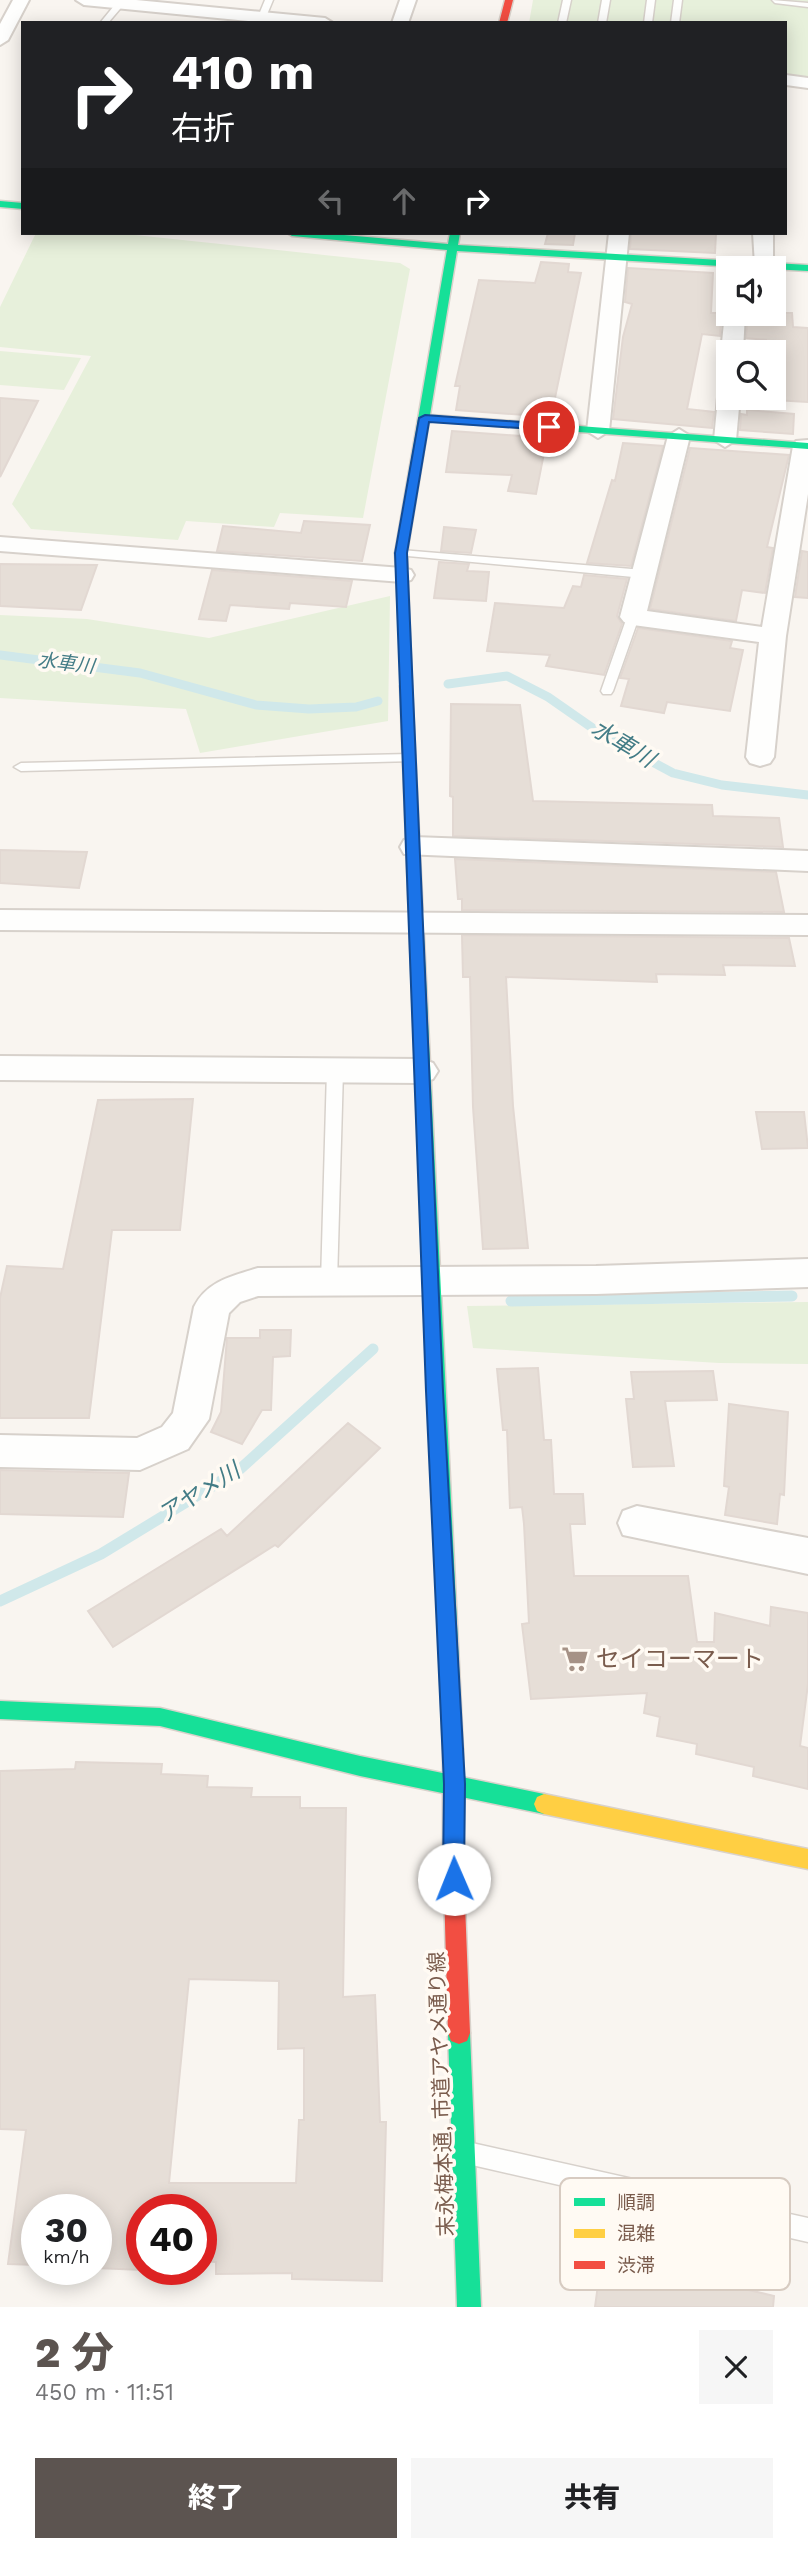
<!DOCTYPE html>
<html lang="ja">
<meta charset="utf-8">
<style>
:root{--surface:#fff;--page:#f6f6f6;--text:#202124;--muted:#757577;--accent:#5c5450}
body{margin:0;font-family:"Work Sans","Noto Sans JP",sans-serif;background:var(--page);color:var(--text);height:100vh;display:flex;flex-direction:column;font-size:26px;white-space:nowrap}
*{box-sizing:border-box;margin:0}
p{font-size:23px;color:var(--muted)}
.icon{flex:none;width:38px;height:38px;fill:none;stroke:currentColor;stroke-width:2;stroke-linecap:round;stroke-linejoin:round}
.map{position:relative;height:2307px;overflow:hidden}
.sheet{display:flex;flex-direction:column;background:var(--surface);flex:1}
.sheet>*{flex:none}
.top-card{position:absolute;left:21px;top:21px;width:766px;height:214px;border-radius:0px;box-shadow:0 4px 18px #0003;background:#202124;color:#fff;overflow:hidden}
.tools{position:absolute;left:716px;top:256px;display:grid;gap:14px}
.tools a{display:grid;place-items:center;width:70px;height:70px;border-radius:0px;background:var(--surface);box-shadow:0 4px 18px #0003;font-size:35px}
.speed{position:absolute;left:21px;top:2194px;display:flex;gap:14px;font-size:35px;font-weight:700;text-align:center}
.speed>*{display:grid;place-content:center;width:91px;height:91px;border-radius:50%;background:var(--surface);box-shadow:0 4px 18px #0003;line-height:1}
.speed small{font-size:18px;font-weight:400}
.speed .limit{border:10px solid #d22;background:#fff;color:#111}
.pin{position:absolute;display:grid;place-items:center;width:60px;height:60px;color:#fff;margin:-30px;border:4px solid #fff;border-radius:50%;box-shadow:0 2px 7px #0007}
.me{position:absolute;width:77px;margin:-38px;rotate:359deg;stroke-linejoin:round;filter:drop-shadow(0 0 5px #0008)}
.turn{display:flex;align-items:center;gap:24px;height:147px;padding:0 35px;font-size:32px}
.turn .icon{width:91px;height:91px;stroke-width:2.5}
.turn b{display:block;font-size:49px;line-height:60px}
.lanes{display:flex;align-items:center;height:66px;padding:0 35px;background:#0003;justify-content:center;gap:35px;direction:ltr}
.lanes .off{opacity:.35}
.round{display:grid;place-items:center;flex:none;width:74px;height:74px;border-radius:0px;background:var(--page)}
.overview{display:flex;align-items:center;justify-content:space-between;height:119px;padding:0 35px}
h1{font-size:42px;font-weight:800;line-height:52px;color:var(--accent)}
.button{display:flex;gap:14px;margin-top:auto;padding:14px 35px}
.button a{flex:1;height:80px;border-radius:0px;background:var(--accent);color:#fff;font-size:28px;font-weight:800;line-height:80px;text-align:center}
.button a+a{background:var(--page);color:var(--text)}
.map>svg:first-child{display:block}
</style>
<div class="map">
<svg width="808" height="2307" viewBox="0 0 808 2307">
<rect width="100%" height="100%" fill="#f9f5f0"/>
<!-- green -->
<path fill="#e7f0db" d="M 533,0 L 808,0 L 808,78 L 786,75 L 786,23 L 529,23 Z
M 36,233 L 116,233 L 400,263 L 410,269 L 363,518 L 280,513 L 274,527 L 186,521 L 178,540 L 31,529 L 12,504 L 91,356 L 0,347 L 0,307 Z
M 0,351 L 81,358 L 64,390 L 0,385 Z
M 390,596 L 388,721 L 200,753 L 186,709 L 0,698 L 0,615 L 87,619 L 209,638 Z
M 808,1302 L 808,1364 L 719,1363 L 473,1348 L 467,1306 Z"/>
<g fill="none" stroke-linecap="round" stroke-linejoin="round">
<!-- stream-far1 -->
<path stroke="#d0e8ea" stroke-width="9" d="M 0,655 L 140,673 L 256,705 L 309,709 L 356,707 L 378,701
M 448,684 L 507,676 L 548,697 L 604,736 L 673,773 L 722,785 L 808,795"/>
<!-- stream -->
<path stroke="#d0e8ea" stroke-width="11" d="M 511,1301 L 792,1296
M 0,1601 L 101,1554 L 239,1470 L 373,1349"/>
</g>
<!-- building -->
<path fill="#e6ded7" stroke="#e2d8d2" stroke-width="2" fill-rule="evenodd" d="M 548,233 L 575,233 L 573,245 L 545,244 Z
M 631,233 L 716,233 L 715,253 L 630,249 Z
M 541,262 L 569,264 L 568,272 L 581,273 L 551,417 L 456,410 L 460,386 L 455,386 L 479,280 L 535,283 Z
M 628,268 L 713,273 L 711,313 L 722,313 L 720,336 L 702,334 L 687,409 L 714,412 L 712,428 L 613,419 L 623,337 L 632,304 L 625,302 Z
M 748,313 L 792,313 L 793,327 L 808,328 L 808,402 L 774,400 L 774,352 L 766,352 L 766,340 L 746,338 Z
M 0,398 L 38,401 L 0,477 Z
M 747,410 L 794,414 L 793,434 L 740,430 L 741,414 L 747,415 Z
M 452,431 L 547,438 L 536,494 L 508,491 L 512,475 L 446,472 Z
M 623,443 L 663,446 L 631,566 L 587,563 L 612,480 L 615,481 Z
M 690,448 L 789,455 L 767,547 L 773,548 L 765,593 L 742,590 L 736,621 L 650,609 Z
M 304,521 L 370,525 L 362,561 L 217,551 L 223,526 L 301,533 Z
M 444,527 L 476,530 L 471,553 L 441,551 Z
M 802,551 L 808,552 L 808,598 L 795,597 Z
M 439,562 L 469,564 L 467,571 L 489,572 L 486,601 L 434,598 Z
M 0,564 L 97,565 L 81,610 L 0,606 Z
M 212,570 L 352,581 L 346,607 L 290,603 L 289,609 L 230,605 L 226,621 L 199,619 Z
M 584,575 L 627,579 L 617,616 L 622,624 L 604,675 L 546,666 L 550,655 L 487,651 L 495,603 L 564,608 L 573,586 L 581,587 Z
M 638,628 L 732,641 L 730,648 L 743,650 L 730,711 L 667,702 L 664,713 L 621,706 L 629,679 L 620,678 Z
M 451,704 L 520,705 L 533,801 L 712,805 L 713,816 L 779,818 L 783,847 L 453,836 L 453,797 L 450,796 Z
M 0,850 L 87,852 L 79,888 L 0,883 Z
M 455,859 L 776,872 L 784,912 L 462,910 L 462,899 L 458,899 Z
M 462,935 L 789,938 L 795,966 L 723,965 L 725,975 L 656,974 L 657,982 L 506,977 L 513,1106 L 528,1248 L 483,1249 L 473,1107 L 470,977 L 463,977 Z
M 193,1099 L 180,1230 L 112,1230 L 89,1418 L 0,1418 L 0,1298 L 7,1266 L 63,1269 L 98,1100 Z
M 756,1112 L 804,1112 L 808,1148 L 762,1149 Z
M 260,1330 L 291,1330 L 290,1356 L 273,1357 L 271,1410 L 262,1410 L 242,1444 L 211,1432 L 221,1412 L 227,1338 L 260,1338 Z
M 538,1368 L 544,1440 L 551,1440 L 554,1494 L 583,1494 L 585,1524 L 570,1524 L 574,1576 L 688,1576 L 697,1642 L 714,1642 L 715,1613 L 770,1626 L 771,1607 L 808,1613 L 808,1684 L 800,1746 L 808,1748 L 808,1789 L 753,1776 L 754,1767 L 696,1754 L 697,1744 L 657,1736 L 660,1717 L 644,1713 L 647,1693 L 531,1699 L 522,1624 L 529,1623 L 524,1524 L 522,1507 L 510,1508 L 507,1430 L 503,1430 L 497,1369 Z
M 713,1371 L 717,1400 L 665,1401 L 674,1466 L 633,1467 L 626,1399 L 634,1399 L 631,1372 Z
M 729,1404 L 788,1412 L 784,1495 L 780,1494 L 777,1524 L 725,1515 L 729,1487 L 724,1486 Z
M 348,1423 L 380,1448 L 278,1547 L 275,1545 L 113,1647 L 88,1611 L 221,1529 L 227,1536 Z
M 0,1470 L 129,1473 L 123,1517 L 0,1514 Z
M 76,1762 L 162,1764 L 161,1774 L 208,1776 L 207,1787 L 252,1788 L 251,1797 L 300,1797 L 300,1808 L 346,1808 L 343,1997 L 375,1995 L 380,2122 L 386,2122 L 382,2281 L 292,2279 L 292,2273 L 216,2274 L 216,2262 L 201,2261 L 201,2210 L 142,2210 L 142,2270 L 96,2268 L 96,2210 L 37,2210 L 37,2265 L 8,2264 L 26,2130 L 0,2129 L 0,1771 L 75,1769 ZM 189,1979 L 279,1981 L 278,2049 L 304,2048 L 304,2120 L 299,2120 L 296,2183 L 169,2183 Z
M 602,2255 L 774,2296 L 773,2307 L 595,2307 Z"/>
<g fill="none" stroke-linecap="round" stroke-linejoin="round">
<!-- lane casing -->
<g stroke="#d7d1cb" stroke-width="3">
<path id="lane" d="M 265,0 L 273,0 L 266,17 L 262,19 L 258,17 Z
M 563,0 L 571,0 L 566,23 L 558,23 Z
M 602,0 L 610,0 L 606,23 L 598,23 Z
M 647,0 L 655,0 L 652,23 L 644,23 Z
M 674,0 L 682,0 L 679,23 L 671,23 Z
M 772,0 L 808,3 L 808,7 L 775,3 Z
M 118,1 L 125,3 L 108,23 L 100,23 Z
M 401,550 L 644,570 L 650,574 L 644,578 L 397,555 L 395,553 Z
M 633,613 L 639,617 L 613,691 L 611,694 L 603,694 L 601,691 L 627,617 Z
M 410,754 L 415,755 L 415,761 L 21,771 L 14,767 L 21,763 Z
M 335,1064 L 343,1070 L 337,1282 L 335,1287 L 329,1289 L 323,1287 L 321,1282 L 327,1070 Z
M 472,2143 L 808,2218 L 808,2242 L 472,2165 L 464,2162 L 461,2154 L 464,2146 Z"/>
</g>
<!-- street casing -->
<g stroke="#d7d1cb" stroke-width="4">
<path id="street" d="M 13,0 L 29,0 L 8,40 L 0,45 L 0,24 Z
M 76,0 L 136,0 L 325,18 L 333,23 L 270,23 L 84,5 Z
M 400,0 L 416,0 L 408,23 L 392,23 Z
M 786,75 L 808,78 L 808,88 L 786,85 Z
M 609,233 L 629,233 L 609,431 L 598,438 L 587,431 Z
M 753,233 L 773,233 L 773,268 L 755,265 Z
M 728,308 L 728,313 L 745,313 L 743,352 L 728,352 L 728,357 L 721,352 L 725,313 Z
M 728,391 L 728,397 L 740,397 L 736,440 L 725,447 L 714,440 L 718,397 Z
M 679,429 L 690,436 L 647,611 L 762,627 L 793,446 L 796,441 L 808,440 L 808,494 L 786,636 L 774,757 L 770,763 L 760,766 L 750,763 L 746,757 L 759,642 L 633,625 L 624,622 L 620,617 L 668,436 Z
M 0,537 L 402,568 L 411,570 L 414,575 L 411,580 L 402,582 L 0,551 Z
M 414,837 L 808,851 L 808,871 L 404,854 L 400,847 L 404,840 Z
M 0,910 L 808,915 L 808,935 L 0,930 Z
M 0,1056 L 422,1059 L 433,1063 L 438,1071 L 433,1079 L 422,1083 L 0,1080 Z
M 808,1259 L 808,1287 L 596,1294 L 258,1296 L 240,1302 L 229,1313 L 209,1419 L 188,1449 L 140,1470 L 0,1467 L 0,1435 L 137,1438 L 162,1427 L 173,1413 L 194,1307 C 207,1281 232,1276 258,1268 L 596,1266 Z
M 637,1506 L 808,1538 L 808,1574 L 623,1535 L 618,1523 L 623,1511 Z"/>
</g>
<!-- fast casing -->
<g stroke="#d9d2cb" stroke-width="3">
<path id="fast" d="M 0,201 L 23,203 L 23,209 L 0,207 Z
M 287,233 L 321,233 L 448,244 L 450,233 L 460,233 L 458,245 L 808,265 L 808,271 L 457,251 L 430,415 L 808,443 L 808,449 L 429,421 L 407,553 L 412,686 L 410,689 L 402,689 L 395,553 L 447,250 L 292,236 Z
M 416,913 L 423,918 L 463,1749 L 460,1756 L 453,1759 L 446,1756 L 443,1749 L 409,918 Z
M 0,1701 L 160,1708 L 360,1756 L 544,1794 L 551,1797 L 554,1804 L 551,1811 L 544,1814 L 360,1776 L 160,1726 L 0,1719 Z
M 459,2022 L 467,2025 L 470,2033 L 481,2307 L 457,2307 L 448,2033 L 451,2025 Z"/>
</g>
<!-- slow casing -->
<g stroke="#d9d2cb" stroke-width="3">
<path id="slow" d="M 406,682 L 412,686 L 423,918 L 416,923 L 409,918 L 400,686 Z
M 544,1794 L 808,1849 L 808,1869 L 544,1814 L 537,1811 L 534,1804 L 537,1797 Z"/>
</g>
<!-- jam casing -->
<g stroke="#d9d2cb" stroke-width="3">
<path id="jam" d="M 505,0 L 513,0 L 507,23 L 499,23 Z
M 453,1739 L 460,1742 L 463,1749 L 463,1852 L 470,2033 L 467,2041 L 459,2044 L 451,2041 L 448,2033 L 443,1852 L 443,1749 L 446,1742 Z"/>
</g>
<!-- lane -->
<use href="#lane" fill="#fefefd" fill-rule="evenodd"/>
<!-- street -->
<use href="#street" fill="#fefefd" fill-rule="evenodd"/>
<!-- fast -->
<use href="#fast" fill="#16e098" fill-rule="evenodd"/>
<!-- slow -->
<use href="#slow" fill="#ffcf43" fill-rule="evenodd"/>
<!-- jam -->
<use href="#jam" fill="#f24e42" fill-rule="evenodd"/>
</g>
<!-- route -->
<path fill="#1a73e8" stroke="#114b97" stroke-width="2" d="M 425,415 L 549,424 L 555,427 L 549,430 L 429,422 L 407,553 L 443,1391 L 465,1784 L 464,1879 L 461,1886 L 454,1889 L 447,1886 L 443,1879 L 444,1784 L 426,1391 L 395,553 L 419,418 Z"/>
<!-- icons -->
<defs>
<g id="supermarket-bare" transform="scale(2.1)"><path d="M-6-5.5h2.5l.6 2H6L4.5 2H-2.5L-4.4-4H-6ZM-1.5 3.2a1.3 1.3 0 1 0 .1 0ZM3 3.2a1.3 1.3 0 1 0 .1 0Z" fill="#a69286" stroke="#fffaf3" stroke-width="2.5" paint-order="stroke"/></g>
</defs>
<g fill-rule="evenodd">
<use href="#supermarket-bare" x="575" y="1659"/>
</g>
<g text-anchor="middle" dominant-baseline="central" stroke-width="7" stroke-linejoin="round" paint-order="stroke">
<!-- far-water labels -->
<g font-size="19" font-style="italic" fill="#437c86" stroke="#fffaf3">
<text transform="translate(66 663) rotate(7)">水車川</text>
</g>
<!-- street labels -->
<g font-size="21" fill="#7a5c4d" stroke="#fffaf3">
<text transform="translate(441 2094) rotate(-92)">末永梅本通, 市道アヤメ通り線</text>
</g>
<!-- water labels -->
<g font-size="23" font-style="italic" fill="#437c86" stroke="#fffaf3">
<text transform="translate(623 744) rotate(31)">水車川</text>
<text transform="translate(199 1493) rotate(-32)">アヤメ川</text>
</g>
<!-- near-poi labels -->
<g font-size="24" fill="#7a5c4d" stroke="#fffaf3" text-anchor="start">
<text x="596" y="1659">セイコーマート</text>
</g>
</g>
<!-- legend -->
<rect x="560" y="2178" width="230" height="112" rx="10" fill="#fffaf3" stroke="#d7cbc1" stroke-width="2"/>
<rect x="574" y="2198" width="31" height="8" fill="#16e098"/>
<rect x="574" y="2229" width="31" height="9" fill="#ffcf43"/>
<rect x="574" y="2261" width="31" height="8" fill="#f24e42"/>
<g font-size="19" fill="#7a5c4d">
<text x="617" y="2209">順調</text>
<text x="617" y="2240">混雑</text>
<text x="617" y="2272">渋滞</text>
</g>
</svg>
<div class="tools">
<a><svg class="icon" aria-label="sound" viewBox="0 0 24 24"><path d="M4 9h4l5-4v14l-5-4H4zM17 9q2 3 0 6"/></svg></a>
<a><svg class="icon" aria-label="search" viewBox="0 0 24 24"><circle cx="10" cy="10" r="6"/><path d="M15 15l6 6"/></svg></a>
</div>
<div class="speed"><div>30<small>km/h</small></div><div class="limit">40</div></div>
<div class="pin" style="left:549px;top:427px;background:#d93025"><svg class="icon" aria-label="arrive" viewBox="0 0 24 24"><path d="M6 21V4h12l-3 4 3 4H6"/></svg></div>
<svg class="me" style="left:454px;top:1879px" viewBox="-20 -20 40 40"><circle r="19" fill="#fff"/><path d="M0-13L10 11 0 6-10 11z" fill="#1a73e8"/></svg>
<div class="top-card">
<div class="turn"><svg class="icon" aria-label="right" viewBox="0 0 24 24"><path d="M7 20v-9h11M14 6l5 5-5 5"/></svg><div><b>410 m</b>右折</div></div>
<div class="lanes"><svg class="icon off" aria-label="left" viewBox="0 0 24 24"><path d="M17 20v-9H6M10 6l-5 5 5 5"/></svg><svg class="icon off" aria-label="ahead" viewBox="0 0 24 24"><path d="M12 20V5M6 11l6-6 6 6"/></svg><svg class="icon" aria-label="right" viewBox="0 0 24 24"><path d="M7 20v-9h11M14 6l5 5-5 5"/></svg></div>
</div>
</div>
<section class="sheet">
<div class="overview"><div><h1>2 分</h1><p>450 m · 11:51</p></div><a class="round"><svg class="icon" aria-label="close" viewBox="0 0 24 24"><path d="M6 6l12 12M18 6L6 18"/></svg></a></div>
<div class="button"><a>終了</a><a>共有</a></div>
</section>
